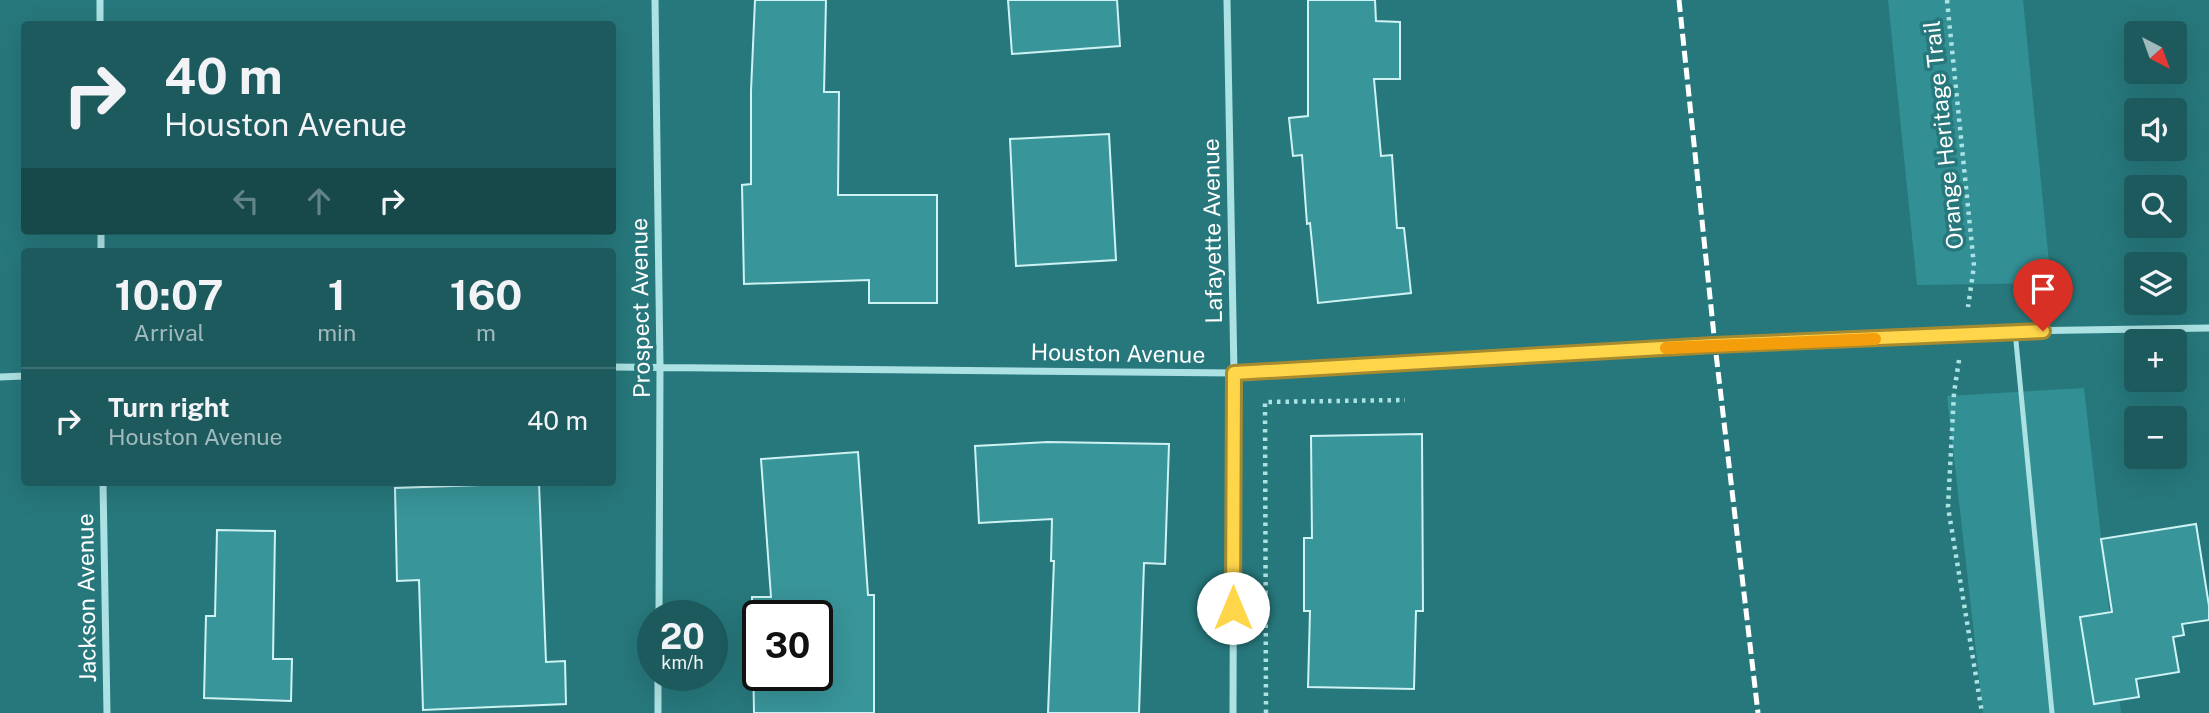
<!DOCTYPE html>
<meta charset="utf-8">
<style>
:root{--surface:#1d5a5d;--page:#2a6366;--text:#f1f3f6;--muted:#a0b9bc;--line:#3b6f72}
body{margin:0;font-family:"Public Sans",sans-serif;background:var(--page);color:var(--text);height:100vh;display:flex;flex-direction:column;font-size:26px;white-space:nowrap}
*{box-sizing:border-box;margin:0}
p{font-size:23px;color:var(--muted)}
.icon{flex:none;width:38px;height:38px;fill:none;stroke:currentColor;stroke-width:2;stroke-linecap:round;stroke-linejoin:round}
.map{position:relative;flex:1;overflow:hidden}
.panel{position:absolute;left:21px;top:248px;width:595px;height:238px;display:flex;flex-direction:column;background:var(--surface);border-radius:7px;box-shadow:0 7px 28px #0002}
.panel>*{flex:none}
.banner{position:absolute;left:21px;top:21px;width:595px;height:214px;border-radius:7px;box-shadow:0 7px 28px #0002;background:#1d5a5d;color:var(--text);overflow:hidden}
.needle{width:46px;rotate:139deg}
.buttons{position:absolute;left:2124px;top:21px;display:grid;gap:14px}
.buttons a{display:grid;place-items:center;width:63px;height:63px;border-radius:7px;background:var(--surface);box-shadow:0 7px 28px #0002;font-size:35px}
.speed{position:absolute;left:637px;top:600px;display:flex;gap:14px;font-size:35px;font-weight:700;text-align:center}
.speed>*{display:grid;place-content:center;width:91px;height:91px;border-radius:50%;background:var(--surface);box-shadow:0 7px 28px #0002;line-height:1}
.speed small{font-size:18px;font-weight:400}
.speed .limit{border:4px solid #111;border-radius:10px;background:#fff;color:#111}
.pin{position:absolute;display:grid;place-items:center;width:60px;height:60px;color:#fff;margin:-72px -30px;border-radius:50% 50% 50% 0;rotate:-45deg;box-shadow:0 0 7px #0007}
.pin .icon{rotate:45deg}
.me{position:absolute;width:77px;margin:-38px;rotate:0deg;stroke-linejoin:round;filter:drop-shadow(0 0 5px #0008)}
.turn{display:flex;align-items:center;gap:24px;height:147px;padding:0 28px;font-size:32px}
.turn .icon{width:91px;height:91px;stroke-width:2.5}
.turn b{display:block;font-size:49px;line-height:60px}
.lanes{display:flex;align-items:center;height:66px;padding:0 28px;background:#0003;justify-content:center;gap:35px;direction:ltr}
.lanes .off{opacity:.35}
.eta{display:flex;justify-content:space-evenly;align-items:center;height:119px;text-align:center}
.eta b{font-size:42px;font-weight:700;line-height:49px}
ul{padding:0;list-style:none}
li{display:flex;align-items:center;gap:21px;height:105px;padding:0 28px;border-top:2px solid var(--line)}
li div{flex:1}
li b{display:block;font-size:26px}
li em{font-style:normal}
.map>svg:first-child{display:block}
</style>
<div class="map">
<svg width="2209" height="713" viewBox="0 0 2209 713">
<rect width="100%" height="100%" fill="#27787c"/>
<!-- green -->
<path fill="#329094" d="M 1888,0 L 2023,0 L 2051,283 L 1917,285 Z
M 2084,388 L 2121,713 L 1983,713 L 1947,396 Z"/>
<!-- building -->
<path fill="#389599" stroke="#cff3f4" stroke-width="2" fill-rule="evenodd" d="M 755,0 L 826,0 L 824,92 L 839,92 L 838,195 L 937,195 L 937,303 L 869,303 L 869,280 L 744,284 L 742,185 L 751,184 L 751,91 Z
M 1008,0 L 1117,0 L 1120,46 L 1012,54 Z
M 1308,0 L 1375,0 L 1376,21 L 1400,22 L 1400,79 L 1374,79 L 1381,156 L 1392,155 L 1397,228 L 1404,228 L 1411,293 L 1318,303 L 1310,223 L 1307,224 L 1302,155 L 1293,156 L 1289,118 L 1308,116 Z
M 1109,134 L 1116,260 L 1016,266 L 1010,139 Z
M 1422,434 L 1423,611 L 1416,611 L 1414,689 L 1308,687 L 1310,611 L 1304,611 L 1304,538 L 1312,538 L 1311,436 Z
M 1048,442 L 1169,444 L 1165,564 L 1144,563 L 1139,713 L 1048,713 L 1054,561 L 1051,561 L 1052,519 L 979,523 L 975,446 Z
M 858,452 L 868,595 L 874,595 L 874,713 L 754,713 L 752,597 L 771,597 L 761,459 ZM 758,616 L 817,616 L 817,676 L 758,676 Z
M 539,483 L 546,662 L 565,661 L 566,704 L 423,710 L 419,580 L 397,581 L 395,488 Z
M 2196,524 L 2209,606 L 2209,620 L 2182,624 L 2184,635 L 2173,637 L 2179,672 L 2136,679 L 2139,697 L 2094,704 L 2080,617 L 2112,612 L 2101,539 Z
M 217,530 L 275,531 L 273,659 L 292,659 L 291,701 L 204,698 L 206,616 L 215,616 Z"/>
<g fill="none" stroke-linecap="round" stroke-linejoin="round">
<!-- path -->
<path stroke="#ade2e4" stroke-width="4.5" stroke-dasharray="3.5 5" stroke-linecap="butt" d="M 1947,0 L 1974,266 L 1968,307
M 1959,360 L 1954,393 L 1948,507 L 1982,713
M 1266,713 L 1265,402 L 1405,400"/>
<!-- service -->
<path stroke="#ade2e4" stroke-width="5" d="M 2015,331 L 2052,713"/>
<!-- minor -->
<path stroke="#ade2e4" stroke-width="7" d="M 100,0 L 100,24
M 655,0 L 660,366 L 659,616
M 1227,0 L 1234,373 L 1233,713
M 101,231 L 101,252
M 612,367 L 1234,373 L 1715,345 L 2015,331 L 2209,328
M 0,377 L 24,376
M 103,483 L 107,713
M 658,713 L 658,676"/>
<!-- rail -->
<path stroke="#fff" stroke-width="5" stroke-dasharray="12 5" stroke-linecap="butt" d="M 1679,0 L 1715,345 L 1758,713"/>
</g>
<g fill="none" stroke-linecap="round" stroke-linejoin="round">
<!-- route casing -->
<g stroke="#a68a30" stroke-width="18">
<path id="route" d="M 1233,608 L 1234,373 L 1714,345 L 2043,331"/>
</g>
<!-- route -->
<use href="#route" stroke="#ffd54a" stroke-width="12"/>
<!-- slow -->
<path stroke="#f59e0b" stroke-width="12" d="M 1666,348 L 1875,339"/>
</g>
<g text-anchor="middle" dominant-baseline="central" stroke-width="7" stroke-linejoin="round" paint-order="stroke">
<!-- street labels -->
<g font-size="23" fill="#fff" stroke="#27787c">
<text transform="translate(1943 135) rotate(-96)">Orange Heritage Trail</text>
<text transform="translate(1212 231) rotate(-91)">Lafayette Avenue</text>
<text transform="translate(640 308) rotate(-91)">Prospect Avenue</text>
<text transform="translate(1118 353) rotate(1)">Houston Avenue</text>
<text transform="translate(86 598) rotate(-91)">Jackson Avenue</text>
</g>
</g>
</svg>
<div class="buttons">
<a><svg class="needle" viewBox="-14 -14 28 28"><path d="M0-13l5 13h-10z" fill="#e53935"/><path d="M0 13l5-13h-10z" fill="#a0b9bc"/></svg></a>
<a><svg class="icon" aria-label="sound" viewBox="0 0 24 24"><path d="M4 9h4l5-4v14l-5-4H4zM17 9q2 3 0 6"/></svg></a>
<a><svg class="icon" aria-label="search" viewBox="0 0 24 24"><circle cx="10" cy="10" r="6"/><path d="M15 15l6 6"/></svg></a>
<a><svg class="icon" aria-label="layers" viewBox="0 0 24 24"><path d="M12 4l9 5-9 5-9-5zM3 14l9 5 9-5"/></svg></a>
<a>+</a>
<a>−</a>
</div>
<div class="speed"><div>20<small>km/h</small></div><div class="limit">30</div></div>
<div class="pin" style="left:2043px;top:331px;background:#d93025"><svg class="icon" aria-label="arrive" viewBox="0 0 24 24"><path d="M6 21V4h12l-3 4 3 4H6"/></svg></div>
<svg class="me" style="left:1233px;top:608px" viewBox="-20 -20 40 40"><circle r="19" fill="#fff"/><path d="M0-13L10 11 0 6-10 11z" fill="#ffd54a"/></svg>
<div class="banner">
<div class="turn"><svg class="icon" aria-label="right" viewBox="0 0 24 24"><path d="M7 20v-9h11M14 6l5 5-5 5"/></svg><div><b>40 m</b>Houston Avenue</div></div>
<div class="lanes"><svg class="icon off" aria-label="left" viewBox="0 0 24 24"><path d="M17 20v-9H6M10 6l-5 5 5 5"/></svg><svg class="icon off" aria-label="ahead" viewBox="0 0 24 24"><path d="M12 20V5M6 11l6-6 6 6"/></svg><svg class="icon" aria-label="right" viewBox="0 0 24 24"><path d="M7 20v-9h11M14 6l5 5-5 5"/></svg></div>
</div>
<section class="panel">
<div class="eta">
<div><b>10:07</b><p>Arrival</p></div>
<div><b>1</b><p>min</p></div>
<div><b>160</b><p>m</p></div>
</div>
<ul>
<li><svg class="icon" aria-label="right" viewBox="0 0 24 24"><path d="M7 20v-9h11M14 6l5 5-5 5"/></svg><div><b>Turn right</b><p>Houston Avenue</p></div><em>40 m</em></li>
</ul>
</section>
</div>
